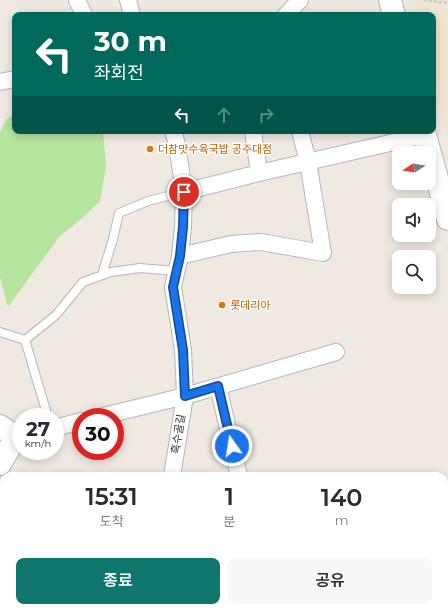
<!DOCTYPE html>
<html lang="ko">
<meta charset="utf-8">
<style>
:root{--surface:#fff;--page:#f7f7f7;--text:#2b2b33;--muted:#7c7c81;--accent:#0f766e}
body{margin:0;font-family:Montserrat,"Noto Sans KR",sans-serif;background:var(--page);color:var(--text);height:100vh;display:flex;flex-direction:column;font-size:15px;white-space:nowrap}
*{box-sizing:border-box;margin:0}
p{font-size:13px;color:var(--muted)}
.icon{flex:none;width:22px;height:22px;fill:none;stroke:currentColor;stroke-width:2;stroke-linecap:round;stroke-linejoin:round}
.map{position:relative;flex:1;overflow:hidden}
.side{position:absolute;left:0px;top:472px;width:448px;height:140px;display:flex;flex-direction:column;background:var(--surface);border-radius:12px 12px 0 0;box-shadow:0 2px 10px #0003}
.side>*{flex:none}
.banner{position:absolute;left:12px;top:12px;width:424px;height:122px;border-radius:8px;box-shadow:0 2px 10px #0003;background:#00695c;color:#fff;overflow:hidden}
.needle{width:26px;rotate:258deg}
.fabs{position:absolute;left:392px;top:146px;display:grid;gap:8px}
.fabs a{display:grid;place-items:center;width:44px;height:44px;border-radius:8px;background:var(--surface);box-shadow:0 2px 10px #0003;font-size:20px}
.speed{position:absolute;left:12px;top:408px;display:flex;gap:8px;font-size:20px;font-weight:700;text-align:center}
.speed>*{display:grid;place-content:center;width:52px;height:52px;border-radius:50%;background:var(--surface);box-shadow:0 2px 10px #0003;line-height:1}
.speed small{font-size:10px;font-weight:400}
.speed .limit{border:6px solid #d22;background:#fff;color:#111}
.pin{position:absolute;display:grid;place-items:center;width:34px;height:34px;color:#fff;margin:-17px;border:2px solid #fff;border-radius:50%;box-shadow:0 1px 4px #0007}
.me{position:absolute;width:44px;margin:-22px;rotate:347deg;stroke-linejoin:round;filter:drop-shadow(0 0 3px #0008)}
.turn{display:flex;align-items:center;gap:14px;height:84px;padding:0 16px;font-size:18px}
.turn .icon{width:52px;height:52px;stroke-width:2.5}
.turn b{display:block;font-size:28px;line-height:34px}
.lanes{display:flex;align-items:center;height:38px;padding:0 16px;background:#0003;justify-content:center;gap:20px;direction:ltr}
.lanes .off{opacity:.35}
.eta{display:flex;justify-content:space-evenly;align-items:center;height:68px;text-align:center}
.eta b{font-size:24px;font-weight:600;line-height:28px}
.action{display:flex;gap:8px;margin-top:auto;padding:8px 16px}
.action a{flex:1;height:46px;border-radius:8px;background:var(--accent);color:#fff;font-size:16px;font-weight:600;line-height:46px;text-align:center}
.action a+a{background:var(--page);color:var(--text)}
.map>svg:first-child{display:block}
</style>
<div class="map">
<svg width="448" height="612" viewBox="0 0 448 612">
<rect width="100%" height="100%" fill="#efe9e1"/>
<!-- education -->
<path fill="#f0e6d1" d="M 415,0 L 448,0 L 448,141 L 433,77 L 433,15 L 419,15 Z"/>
<!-- green -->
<path fill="#b6e59e" d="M 15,113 L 15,131 L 103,131 L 106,166 L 100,201 L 80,220 L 59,237 L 8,307 L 0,277 L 0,132 L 6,120 Z"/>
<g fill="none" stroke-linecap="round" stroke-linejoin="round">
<!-- lane casing -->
<g stroke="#b4b7c1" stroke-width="10">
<path id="lane" d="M 102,275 L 113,239 L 119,213 L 148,201 L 184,192
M 0,332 L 25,340
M 48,417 L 25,340 L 56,315 L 83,282 L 111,272 L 140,268 L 176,271"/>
</g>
<!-- street casing -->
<g stroke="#b4b7c1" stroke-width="18">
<path id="street" d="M 77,0 L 84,15
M 128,0 L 132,15
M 286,15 L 300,0
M 0,82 L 15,79
M 253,131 L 259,173
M 184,192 L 259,173 L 425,135
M 180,256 L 231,244 L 261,242 L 323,253 L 308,162 L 300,131
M 218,386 L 239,476
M 99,417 L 185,396 L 336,352
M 55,428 L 81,421
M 172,476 L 185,396 L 183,350 L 173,287 L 180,256 L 183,227 L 184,192 L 177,144 L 173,131
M 444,539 L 448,538
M 271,608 L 272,612
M 145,612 L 161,608"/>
</g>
<!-- secondary casing -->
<g stroke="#b4b7c1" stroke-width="24">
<path id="secondary" d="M 390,0 L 394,15
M 424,131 L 448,219
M 0,426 L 16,437 L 0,464"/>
</g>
<!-- path -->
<path stroke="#c9c9c9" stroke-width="2.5" stroke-dasharray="3 2" stroke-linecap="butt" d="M 424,0 L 448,3
M 336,612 L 338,608
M 401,612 L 405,610"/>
<!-- lane -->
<use href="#lane" stroke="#fff" stroke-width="8"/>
<!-- street -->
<use href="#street" stroke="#fff" stroke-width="16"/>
<!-- secondary -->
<use href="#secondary" stroke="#fff" stroke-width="22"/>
</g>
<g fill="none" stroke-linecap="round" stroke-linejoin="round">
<!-- route casing -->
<g stroke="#114b97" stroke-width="10">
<path id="route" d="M 184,192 L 183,227 L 180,256 L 173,287 L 183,350 L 185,396 L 218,386 L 232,446"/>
</g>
<!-- route -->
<use href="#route" stroke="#1a73e8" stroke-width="7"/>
</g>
<!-- markers -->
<g fill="#e8710a" stroke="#fff" stroke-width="1.5">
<circle cx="150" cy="149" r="4"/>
<circle cx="222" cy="305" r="4"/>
</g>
<g text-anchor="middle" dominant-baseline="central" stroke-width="3" stroke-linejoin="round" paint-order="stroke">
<!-- food labels -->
<g font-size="11" fill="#c56008" stroke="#fff" text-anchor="start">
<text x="158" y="149">더참맛수육국밥 공주대점</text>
<text x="230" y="305">롯데리아</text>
</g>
<!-- street labels -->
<g font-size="11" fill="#2e2e2e" stroke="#fff">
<text transform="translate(178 434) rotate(-81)">흑수골길</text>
</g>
</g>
</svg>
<div class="fabs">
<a><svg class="needle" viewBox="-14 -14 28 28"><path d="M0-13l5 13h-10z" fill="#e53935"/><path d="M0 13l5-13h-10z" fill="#7c7c81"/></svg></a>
<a><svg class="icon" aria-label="sound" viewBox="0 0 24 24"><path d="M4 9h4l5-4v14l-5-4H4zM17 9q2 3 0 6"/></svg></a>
<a><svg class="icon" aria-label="search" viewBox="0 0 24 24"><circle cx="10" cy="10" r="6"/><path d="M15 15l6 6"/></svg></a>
</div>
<div class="speed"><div>27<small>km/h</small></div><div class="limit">30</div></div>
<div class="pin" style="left:184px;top:192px;background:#d93025"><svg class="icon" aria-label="arrive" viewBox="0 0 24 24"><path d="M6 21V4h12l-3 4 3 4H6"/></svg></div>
<svg class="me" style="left:232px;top:446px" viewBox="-20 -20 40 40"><circle r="17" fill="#1a73e8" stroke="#fff" stroke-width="3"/><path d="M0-11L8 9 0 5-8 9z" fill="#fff"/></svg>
<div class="banner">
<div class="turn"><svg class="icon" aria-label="left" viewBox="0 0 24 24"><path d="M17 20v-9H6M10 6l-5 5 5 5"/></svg><div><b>30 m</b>좌회전</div></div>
<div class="lanes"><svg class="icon" aria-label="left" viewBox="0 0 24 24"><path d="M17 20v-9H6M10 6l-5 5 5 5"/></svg><svg class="icon off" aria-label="ahead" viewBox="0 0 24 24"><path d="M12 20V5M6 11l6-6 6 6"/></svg><svg class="icon off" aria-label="right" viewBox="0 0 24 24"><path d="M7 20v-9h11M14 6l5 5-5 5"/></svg></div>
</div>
<section class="side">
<div class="eta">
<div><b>15:31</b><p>도착</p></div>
<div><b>1</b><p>분</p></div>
<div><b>140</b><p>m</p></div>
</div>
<div class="action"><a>종료</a><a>공유</a></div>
</section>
</div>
